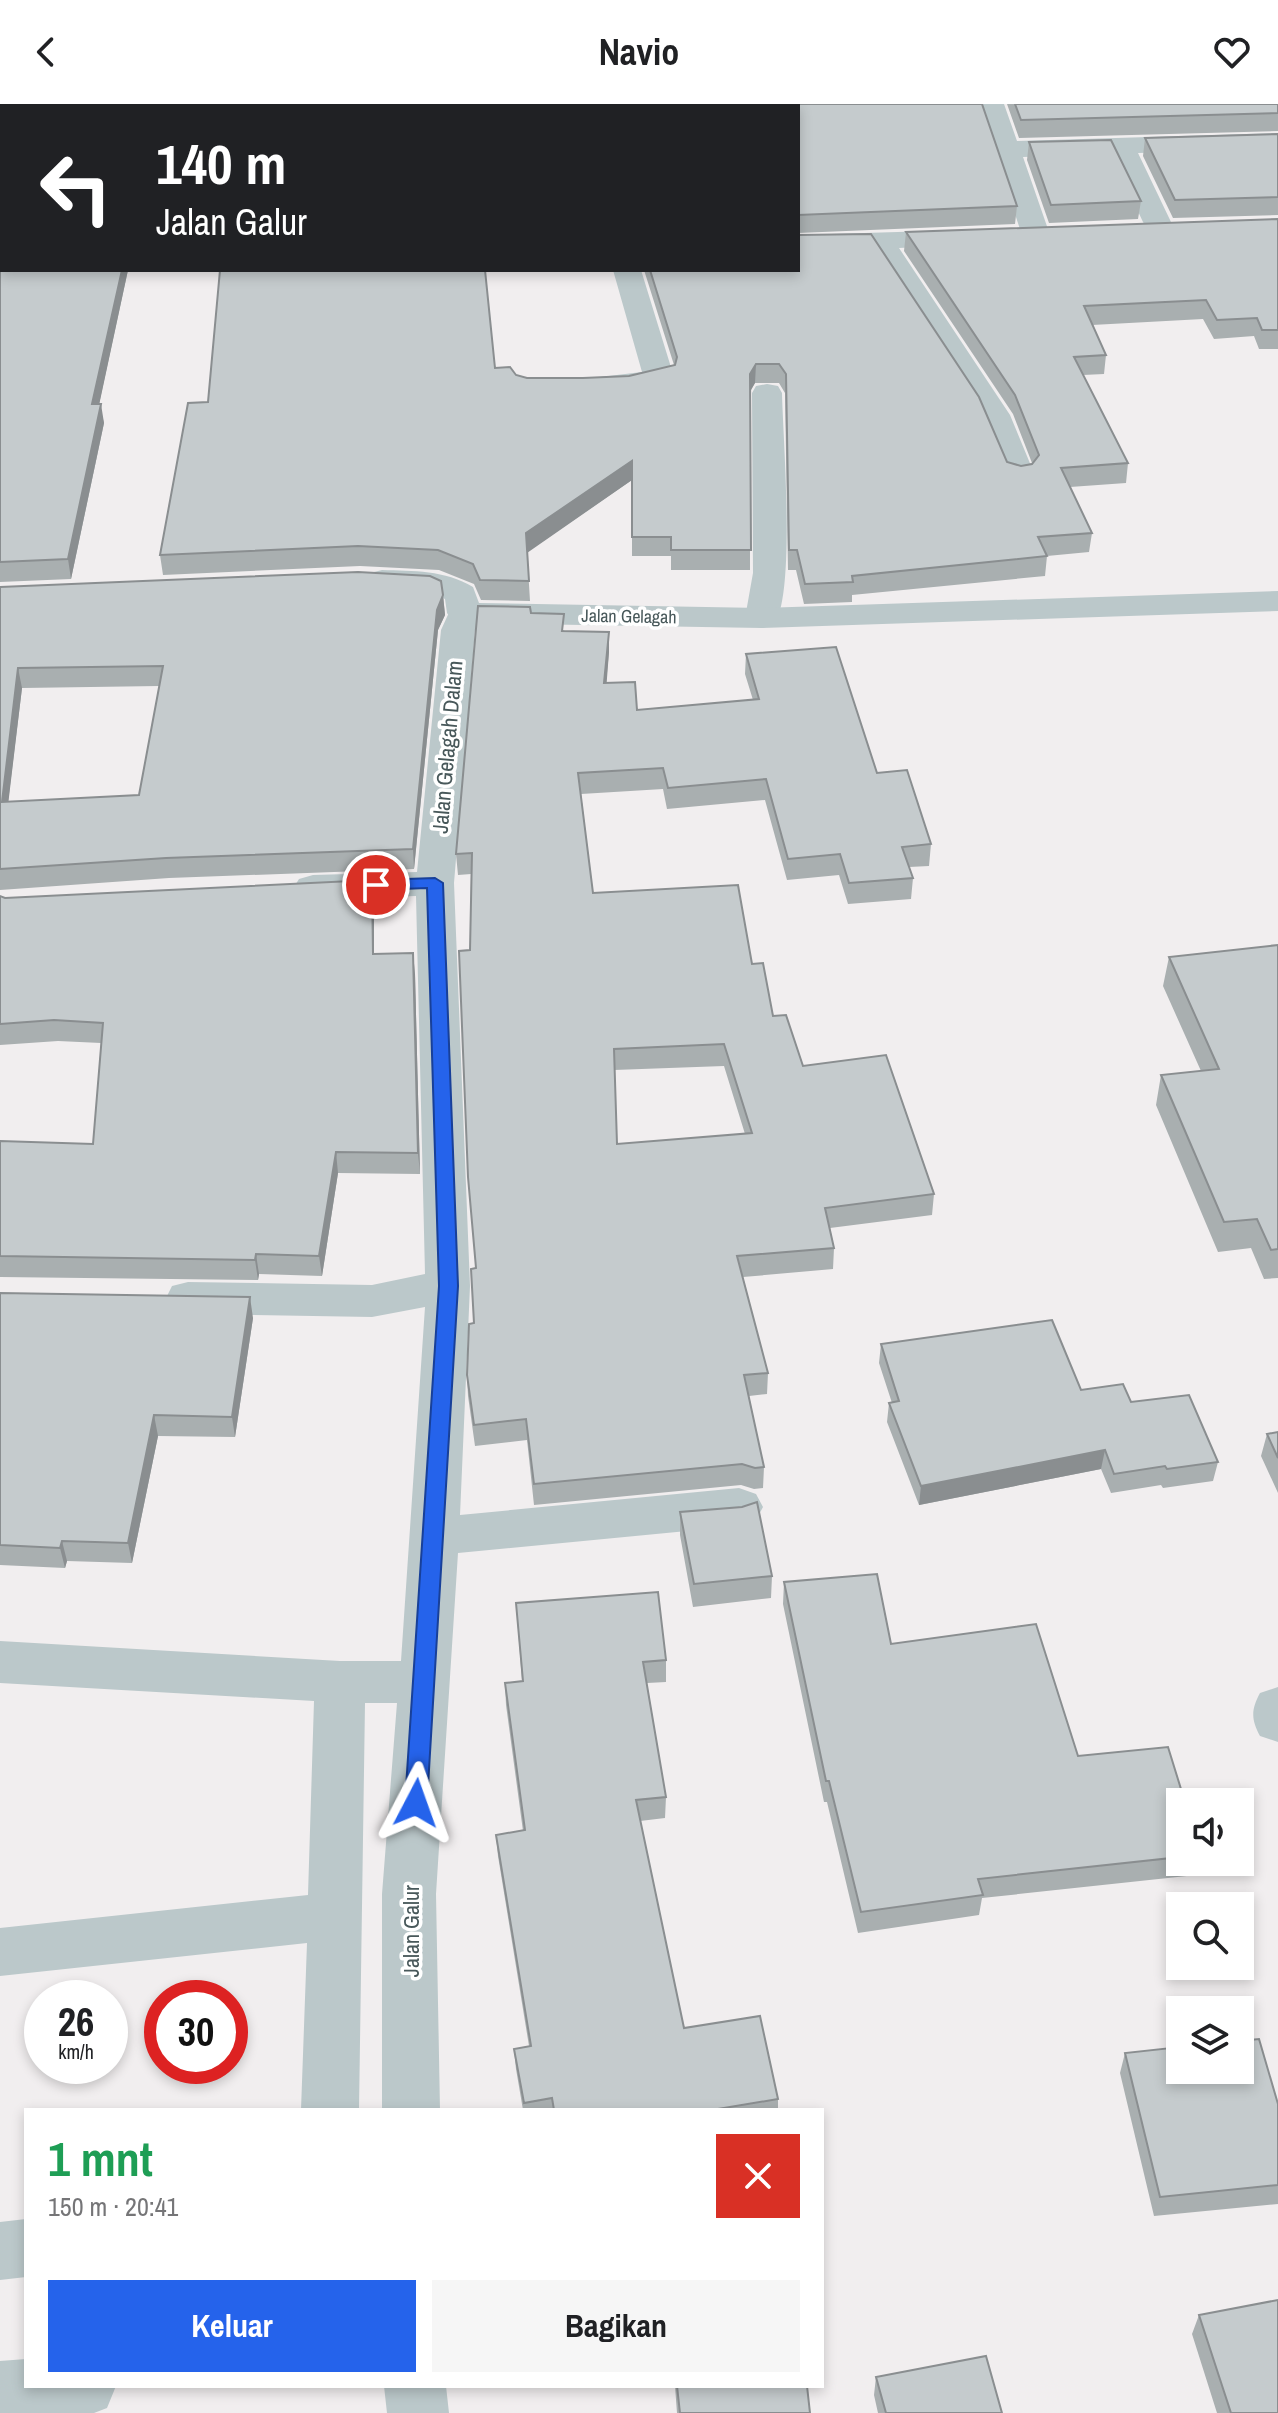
<!DOCTYPE html>
<html lang="id">
<meta charset="utf-8">
<style>
:root{--surface:#fff;--page:#f6f6f6;--text:#202124;--muted:#757577;--accent:#2563eb}
body{margin:0;font-family:"Archivo Narrow",sans-serif;background:var(--page);color:var(--text);height:100vh;display:flex;flex-direction:column;font-size:30px;white-space:nowrap}
*{box-sizing:border-box;margin:0}
p{font-size:26px;color:var(--muted)}
.icon{flex:none;width:44px;height:44px;fill:none;stroke:currentColor;stroke-width:2;stroke-linecap:round;stroke-linejoin:round}
.map{position:relative;flex:1;overflow:hidden}
.panel{position:absolute;left:24px;top:2004px;width:800px;height:280px;display:flex;flex-direction:column;background:var(--surface);border-radius:0px;box-shadow:0 4px 12px #0003}
.panel>*{flex:none}
.guide{position:absolute;left:0px;top:0px;width:800px;height:168px;box-shadow:0 4px 12px #0003;background:#202124;color:#fff;overflow:hidden}
.buttons{position:absolute;left:1166px;top:1684px;display:grid;gap:16px}
.buttons a{display:grid;place-items:center;width:88px;height:88px;border-radius:0px;background:var(--surface);box-shadow:0 4px 12px #0003;font-size:40px}
.speed{position:absolute;left:24px;top:1876px;display:flex;gap:16px;font-size:40px;font-weight:700;text-align:center}
.speed>*{display:grid;place-content:center;width:104px;height:104px;border-radius:50%;background:var(--surface);box-shadow:0 4px 12px #0003;line-height:1}
.speed small{font-size:20px;font-weight:400}
.speed .limit{border:12px solid #d22;background:#fff;color:#111}
.pin{position:absolute;display:grid;place-items:center;width:68px;height:68px;color:#fff;margin:-34px;border:4px solid #fff;border-radius:50%;box-shadow:0 2px 8px #0007}
.me{position:absolute;width:88px;margin:-44px;rotate:4deg;stroke-linejoin:round;filter:drop-shadow(0 0 6px #0008)}
.turn{display:flex;align-items:center;gap:28px;height:168px;padding:0 24px;font-size:36px}
.turn .icon{width:104px;height:104px;stroke-width:2.5}
.turn b{display:block;font-size:56px;line-height:68px}
.round{display:grid;place-items:center;flex:none;width:84px;height:84px;border-radius:0px;background:var(--page)}
.head{display:flex;align-items:center;justify-content:space-between;height:136px;padding:0 24px}
h1{font-size:48px;font-weight:700;line-height:60px;color:#1e9e55}
.button{display:flex;gap:16px;margin-top:auto;padding:16px 24px}
.button a{flex:1;height:92px;border-radius:0px;background:var(--accent);color:#fff;font-size:32px;font-weight:700;line-height:92px;text-align:center}
.button a+a{background:var(--page);color:var(--text)}
header{display:flex;justify-content:space-between;align-items:center;height:104px;padding:0 24px;background:var(--surface);font-size:36px;font-weight:700}
.map>svg:first-child{display:block}
</style>
<header><svg class="icon" aria-label="back" viewBox="0 0 24 24"><path d="M15 5l-7 7 7 7"/></svg>Navio<svg class="icon" aria-label="heart" viewBox="0 0 24 24"><path d="M12 20l-8-8c-3-5 5-10 8-4 3-6 11-1 8 4z"/></svg></header>
<div class="map">
<svg width="1278" height="2309" viewBox="0 0 1278 2309">
<rect width="100%" height="100%" fill="#f1eeef"/>
<g fill="none" stroke-linecap="round" stroke-linejoin="round">
<!-- minor -->
<path fill="#bbc8ca" fill-rule="evenodd" d="M 978,0 L 1004,0 L 1017,37 L 1278,29 L 1278,45 L 1138,49 L 1171,118 L 1167,124 L 1157,126 L 1147,124 L 1143,118 L 1111,50 L 1023,53 L 1050,131 L 1046,137 L 1036,139 L 1026,137 L 1022,131 Z
M 964,126 L 974,128 L 978,134 L 974,140 L 899,144 L 1010,311 L 1034,369 L 1029,376 L 1018,379 L 1007,376 L 1002,369 L 980,311 L 871,145 L 798,147 L 798,131 Z
M 613,166 L 641,166 L 674,273 C 661,291 620,290 600,285 L 596,279 L 600,273 L 642,268 Z
M 767,280 L 778,282 L 782,289 C 783,335 796,489 774,521 L 762,524 L 750,521 L 745,514 L 753,469 L 752,289 L 756,282 Z
M 464,499 L 476,502 L 481,509 L 475,526 L 454,779 L 470,1182 L 460,1411 L 739,1384 L 756,1390 L 763,1403 L 756,1416 L 739,1422 L 458,1449 L 436,1790 L 440,2006 L 382,2006 L 382,1790 L 397,1599 L 365,1599 L 359,2006 L 301,2006 L 307,1839 L 0,1872 L 0,1824 L 308,1791 L 314,1597 L 0,1579 L 0,1537 L 340,1557 L 401,1557 L 425,1203 L 372,1213 L 188,1210 L 172,1206 L 166,1194 L 172,1182 L 188,1178 L 372,1181 L 425,1170 L 416,792 L 313,795 L 299,791 L 294,783 L 299,775 L 313,771 L 417,768 L 441,526 L 452,502 Z
M 1278,1583 L 1278,1638 L 1260,1632 C 1251,1615 1251,1606 1260,1589 Z
M 26,2115 L 26,2173 L 0,2176 L 0,2118 Z
M 26,2255 L 26,2282 L 116,2282 L 107,2304 L 94,2309 L 0,2309 L 0,2257 Z
M 384,2282 L 446,2282 L 449,2309 L 387,2309 Z"/>
<!-- tertiary -->
<path fill="#bbc8ca" fill-rule="evenodd" d="M 382,466 C 413,467 445,466 473,483 L 479,499 L 762,504 L 1278,487 L 1278,507 L 762,524 L 464,519 L 452,516 L 447,509 L 445,495 L 432,489 L 370,483 L 365,476 L 370,469 Z"/>
</g>
<!-- wall -->
<path fill="#a9afb0" fill-rule="evenodd" d="M 0,0 L 982,0 L 1017,102 L 1015,120 L 798,129 L 798,2 L 2,2 L 2,153 L 0,153 Z
M 1007,0 L 1278,0 L 1278,27 L 1019,34 Z
M 1278,30 L 1278,111 L 1173,114 L 1143,52 L 1145,34 Z
M 1029,38 L 1141,97 L 1138,115 L 1049,119 L 1027,56 Z
M 1278,115 L 1278,245 L 1259,245 L 1254,232 L 1214,235 L 1203,215 L 1092,221 L 1106,251 L 1104,270 L 1083,271 L 1128,359 L 1126,379 L 1070,383 L 1092,429 L 1089,448 L 1047,452 L 1045,472 L 852,491 L 852,498 L 804,500 L 796,466 L 788,466 L 785,289 L 779,279 L 755,279 L 750,288 L 750,466 L 671,466 L 671,452 L 632,452 L 632,376 L 527,448 L 530,497 L 481,496 L 474,480 L 439,466 L 360,462 L 163,471 L 160,451 L 208,298 L 495,264 L 527,274 L 583,274 L 629,272 L 674,261 L 644,166 L 798,166 L 1007,358 L 1021,362 L 1032,359 L 1013,310 L 904,147 L 906,128 Z
M 0,155 L 2,166 L 128,166 L 99,300 L 104,319 L 71,475 L 0,478 Z
M 0,483 L 443,491 L 445,511 L 438,526 L 414,765 L 169,774 L 0,786 ZM 159,582 L 139,691 L 8,698 L 22,584 Z
M 531,509 L 565,527 L 609,528 L 609,548 L 606,579 L 637,606 L 753,596 L 745,570 L 746,550 L 877,669 L 931,740 L 929,762 L 909,763 L 913,774 L 911,795 L 848,800 L 839,771 L 787,776 L 765,696 L 667,705 L 663,685 L 581,690 L 593,789 L 752,860 L 773,912 L 803,962 L 934,1090 L 932,1111 L 830,1124 L 834,1144 L 833,1165 L 743,1173 L 768,1269 L 767,1290 L 749,1292 L 764,1363 L 763,1384 L 754,1385 L 741,1381 L 534,1401 L 527,1336 L 475,1342 L 468,1292 L 467,1271 L 474,1219 L 476,1164 L 470,846 L 471,770 L 458,771 L 456,750 ZM 724,962 L 745,1030 L 617,1040 L 614,966 Z
M 372,776 L 374,797 L 374,850 L 415,870 L 420,1070 L 338,1069 L 322,1172 L 259,1170 L 258,1176 L 0,1173 L 0,1037 L 93,1040 L 101,939 L 58,937 L 0,941 L 0,792 L 5,794 Z
M 1278,841 L 1278,1174 L 1264,1175 L 1251,1144 L 1218,1148 L 1156,1001 L 1161,971 L 1201,967 L 1163,882 L 1169,853 Z
M 0,1189 L 253,1214 L 235,1333 L 158,1332 L 132,1459 L 67,1457 L 65,1464 L 0,1461 Z
M 881,1240 L 1131,1298 L 1218,1358 L 1213,1377 L 1163,1384 L 1161,1381 L 1111,1389 L 1101,1365 L 919,1401 L 887,1318 L 889,1299 L 892,1299 L 879,1259 Z
M 1278,1328 L 1278,1389 L 1261,1352 L 1267,1330 Z
M 680,1408 L 772,1472 L 771,1494 L 693,1503 L 680,1431 Z
M 784,1478 L 891,1540 L 1078,1652 L 1180,1698 L 1180,1758 L 1199,1758 L 1196,1771 L 982,1794 L 979,1811 L 858,1829 L 827,1698 L 824,1698 L 783,1500 Z
M 516,1499 L 666,1556 L 666,1578 L 647,1579 L 666,1693 L 665,1714 L 640,1717 L 684,1924 L 778,1995 L 778,2006 L 523,2006 L 516,1965 L 514,1945 L 529,1942 L 498,1752 L 496,1731 L 523,1727 L 506,1601 L 505,1579 L 522,1577 Z
M 1125,1949 L 1278,2000 L 1278,2100 L 1154,2112 L 1120,1969 Z
M 1199,2211 L 1278,2309 L 1217,2309 L 1192,2230 Z
M 876,2273 L 1002,2309 L 878,2309 L 874,2291 Z
M 675,2282 L 807,2282 L 810,2309 L 677,2309 Z"/>
<!-- shaded-wall -->
<path fill="#8a8e90" d="M 122,166 L 128,166 L 95,320 L 92,300 Z
M 756,260 L 755,279 L 749,289 L 750,270 Z
M 101,300 L 104,319 L 71,475 L 68,455 Z
M 632,357 L 632,376 L 527,449 L 526,429 Z
M 443,491 L 445,511 L 438,526 L 414,765 L 413,745 L 437,506 Z
M 609,528 L 609,548 L 605,600 L 604,579 Z
M 18,564 L 22,584 L 6,718 L 2,698 Z
M 372,776 L 374,797 L 374,871 L 373,850 Z
M 413,849 L 415,870 L 420,1070 L 418,1049 Z
M 336,1048 L 338,1069 L 322,1172 L 319,1152 Z
M 256,1150 L 259,1170 L 258,1176 L 255,1156 Z
M 250,1193 L 253,1214 L 235,1333 L 232,1313 Z
M 154,1311 L 158,1332 L 132,1459 L 128,1439 Z
M 1105,1346 L 1101,1365 L 919,1401 L 921,1382 Z
M 62,1437 L 67,1457 L 65,1464 L 60,1444 Z"/>
<!-- building -->
<path fill="#c5cbcd" stroke="#8a8e90" stroke-width="2" fill-rule="evenodd" d="M 0,0 L 982,0 L 1017,102 L 798,111 L 798,2 L 2,2 L 2,145 L 0,134 L 0,74 L 2,51 L 0,51 Z
M 1015,0 L 1278,0 L 1278,9 L 1021,16 Z
M 1278,30 L 1278,93 L 1175,96 L 1145,34 Z
M 1111,36 L 1141,97 L 1051,101 L 1029,38 Z
M 1278,115 L 1278,226 L 1262,226 L 1257,214 L 1217,216 L 1206,196 L 1084,202 L 1106,251 L 1074,253 L 1128,359 L 1061,364 L 1092,429 L 1038,433 L 1047,452 L 852,472 L 853,478 L 805,480 L 797,446 L 789,446 L 786,270 L 779,260 L 756,260 L 750,270 L 751,446 L 671,446 L 671,433 L 632,433 L 632,357 L 526,429 L 529,477 L 480,476 L 473,460 L 438,446 L 358,442 L 160,451 L 188,299 L 208,298 L 220,166 L 485,166 L 495,264 L 510,263 L 516,271 L 527,274 L 583,274 L 629,272 L 675,261 L 677,253 L 650,166 L 798,166 L 798,131 L 871,130 L 979,293 L 1007,358 L 1021,362 L 1032,360 L 1039,351 L 1015,291 L 906,128 Z
M 2,154 L 2,166 L 122,166 L 92,300 L 101,300 L 68,455 L 0,458 L 0,155 Z
M 358,468 L 430,472 L 441,477 L 443,491 L 437,506 L 413,745 L 166,754 L 0,765 L 0,483 ZM 163,562 L 139,691 L 2,698 L 18,564 Z
M 478,502 L 530,503 L 531,509 L 564,510 L 562,527 L 609,528 L 604,579 L 635,578 L 637,606 L 759,595 L 746,550 L 836,543 L 877,669 L 907,666 L 931,740 L 902,743 L 913,774 L 849,779 L 840,750 L 788,755 L 766,675 L 668,684 L 663,664 L 578,669 L 593,789 L 738,781 L 752,860 L 763,859 L 773,912 L 786,911 L 803,962 L 886,951 L 934,1090 L 825,1104 L 834,1144 L 737,1152 L 768,1269 L 744,1271 L 764,1363 L 755,1364 L 742,1360 L 534,1380 L 526,1315 L 474,1321 L 467,1271 L 469,1220 L 474,1219 L 471,1165 L 476,1164 L 468,1073 L 459,847 L 470,846 L 472,749 L 456,750 ZM 724,940 L 752,1029 L 617,1040 L 614,945 Z
M 372,776 L 373,850 L 413,849 L 418,1049 L 336,1048 L 319,1152 L 256,1150 L 255,1156 L 0,1152 L 0,1037 L 93,1040 L 103,919 L 54,916 L 0,920 L 0,792 L 5,794 Z
M 1278,841 L 1278,1145 L 1271,1146 L 1257,1115 L 1224,1118 L 1161,971 L 1219,965 L 1169,853 Z
M 0,1189 L 250,1193 L 232,1313 L 154,1311 L 128,1439 L 62,1437 L 60,1444 L 0,1441 Z
M 1052,1216 L 1081,1286 L 1123,1280 L 1131,1298 L 1189,1291 L 1218,1358 L 1167,1365 L 1165,1362 L 1114,1370 L 1105,1346 L 921,1382 L 889,1299 L 899,1297 L 881,1240 Z
M 1278,1328 L 1278,1354 L 1267,1330 Z
M 757,1398 L 772,1472 L 694,1480 L 680,1408 L 742,1403 Z
M 877,1470 L 891,1540 L 1036,1520 L 1078,1652 L 1168,1643 L 1185,1698 L 1180,1698 L 1180,1753 L 978,1775 L 983,1791 L 861,1808 L 829,1677 L 826,1677 L 784,1478 Z
M 658,1488 L 666,1556 L 643,1558 L 666,1693 L 636,1696 L 684,1924 L 760,1912 L 778,1995 L 712,2006 L 554,2006 L 552,1994 L 524,1999 L 514,1945 L 531,1942 L 496,1731 L 525,1726 L 505,1579 L 523,1577 L 516,1499 Z
M 1259,1935 L 1278,2000 L 1278,2081 L 1160,2093 L 1125,1949 L 1180,1943 L 1180,1966 L 1240,1966 L 1240,1937 Z
M 1278,2196 L 1278,2309 L 1231,2309 L 1199,2211 Z
M 986,2252 L 1002,2309 L 886,2309 L 876,2273 Z
M 677,2282 L 807,2282 L 810,2309 L 680,2309 Z"/>
<!-- route -->
<path fill="#2563eb" stroke="#184099" stroke-width="2" d="M 435,774 L 443,779 L 458,1182 L 427,1699 L 424,1706 L 416,1708 L 408,1706 L 405,1699 L 439,1182 L 427,784 L 376,786 L 368,781 L 376,776 Z"/>
<g text-anchor="middle" dominant-baseline="central" stroke-width="7" stroke-linejoin="round" paint-order="stroke">
<!-- far-street labels -->
<g font-size="18" fill="#48585a" stroke="#fff">
<text transform="translate(629 512) rotate(1)">Jalan Gelagah</text>
</g>
<!-- street labels -->
<g font-size="22" fill="#48585a" stroke="#fff">
<text transform="translate(447 643) rotate(-85)">Jalan Gelagah Dalam</text>
<text transform="translate(411 1827) rotate(-90)">Jalan Galur</text>
</g>
</g>
</svg>
<div class="buttons">
<a><svg class="icon" aria-label="sound" viewBox="0 0 24 24"><path d="M4 9h4l5-4v14l-5-4H4zM17 9q2 3 0 6"/></svg></a>
<a><svg class="icon" aria-label="search" viewBox="0 0 24 24"><circle cx="10" cy="10" r="6"/><path d="M15 15l6 6"/></svg></a>
<a><svg class="icon" aria-label="layers" viewBox="0 0 24 24"><path d="M12 4l9 5-9 5-9-5zM3 14l9 5 9-5"/></svg></a>
</div>
<div class="speed"><div>26<small>km/h</small></div><div class="limit">30</div></div>
<div class="pin" style="left:376px;top:781px;background:#d93025"><svg class="icon" aria-label="arrive" viewBox="0 0 24 24"><path d="M6 21V4h12l-3 4 3 4H6"/></svg></div>
<svg class="me" style="left:416px;top:1699px" viewBox="-20 -20 40 40"><path d="M0-17L14 15 0 8-14 15z" fill="#2563eb" stroke="#fff" stroke-width="4"/></svg>
<div class="guide">
<div class="turn"><svg class="icon" aria-label="left" viewBox="0 0 24 24"><path d="M17 20v-9H6M10 6l-5 5 5 5"/></svg><div><b>140 m</b>Jalan Galur</div></div>
</div>
<section class="panel">
<div class="head"><div><h1>1 mnt</h1><p>150 m · 20:41</p></div><a class="round" style="background:#d93025;color:#fff"><svg class="icon" aria-label="close" viewBox="0 0 24 24"><path d="M6 6l12 12M18 6L6 18"/></svg></a></div>
<div class="button"><a>Keluar</a><a>Bagikan</a></div>
</section>
</div>
